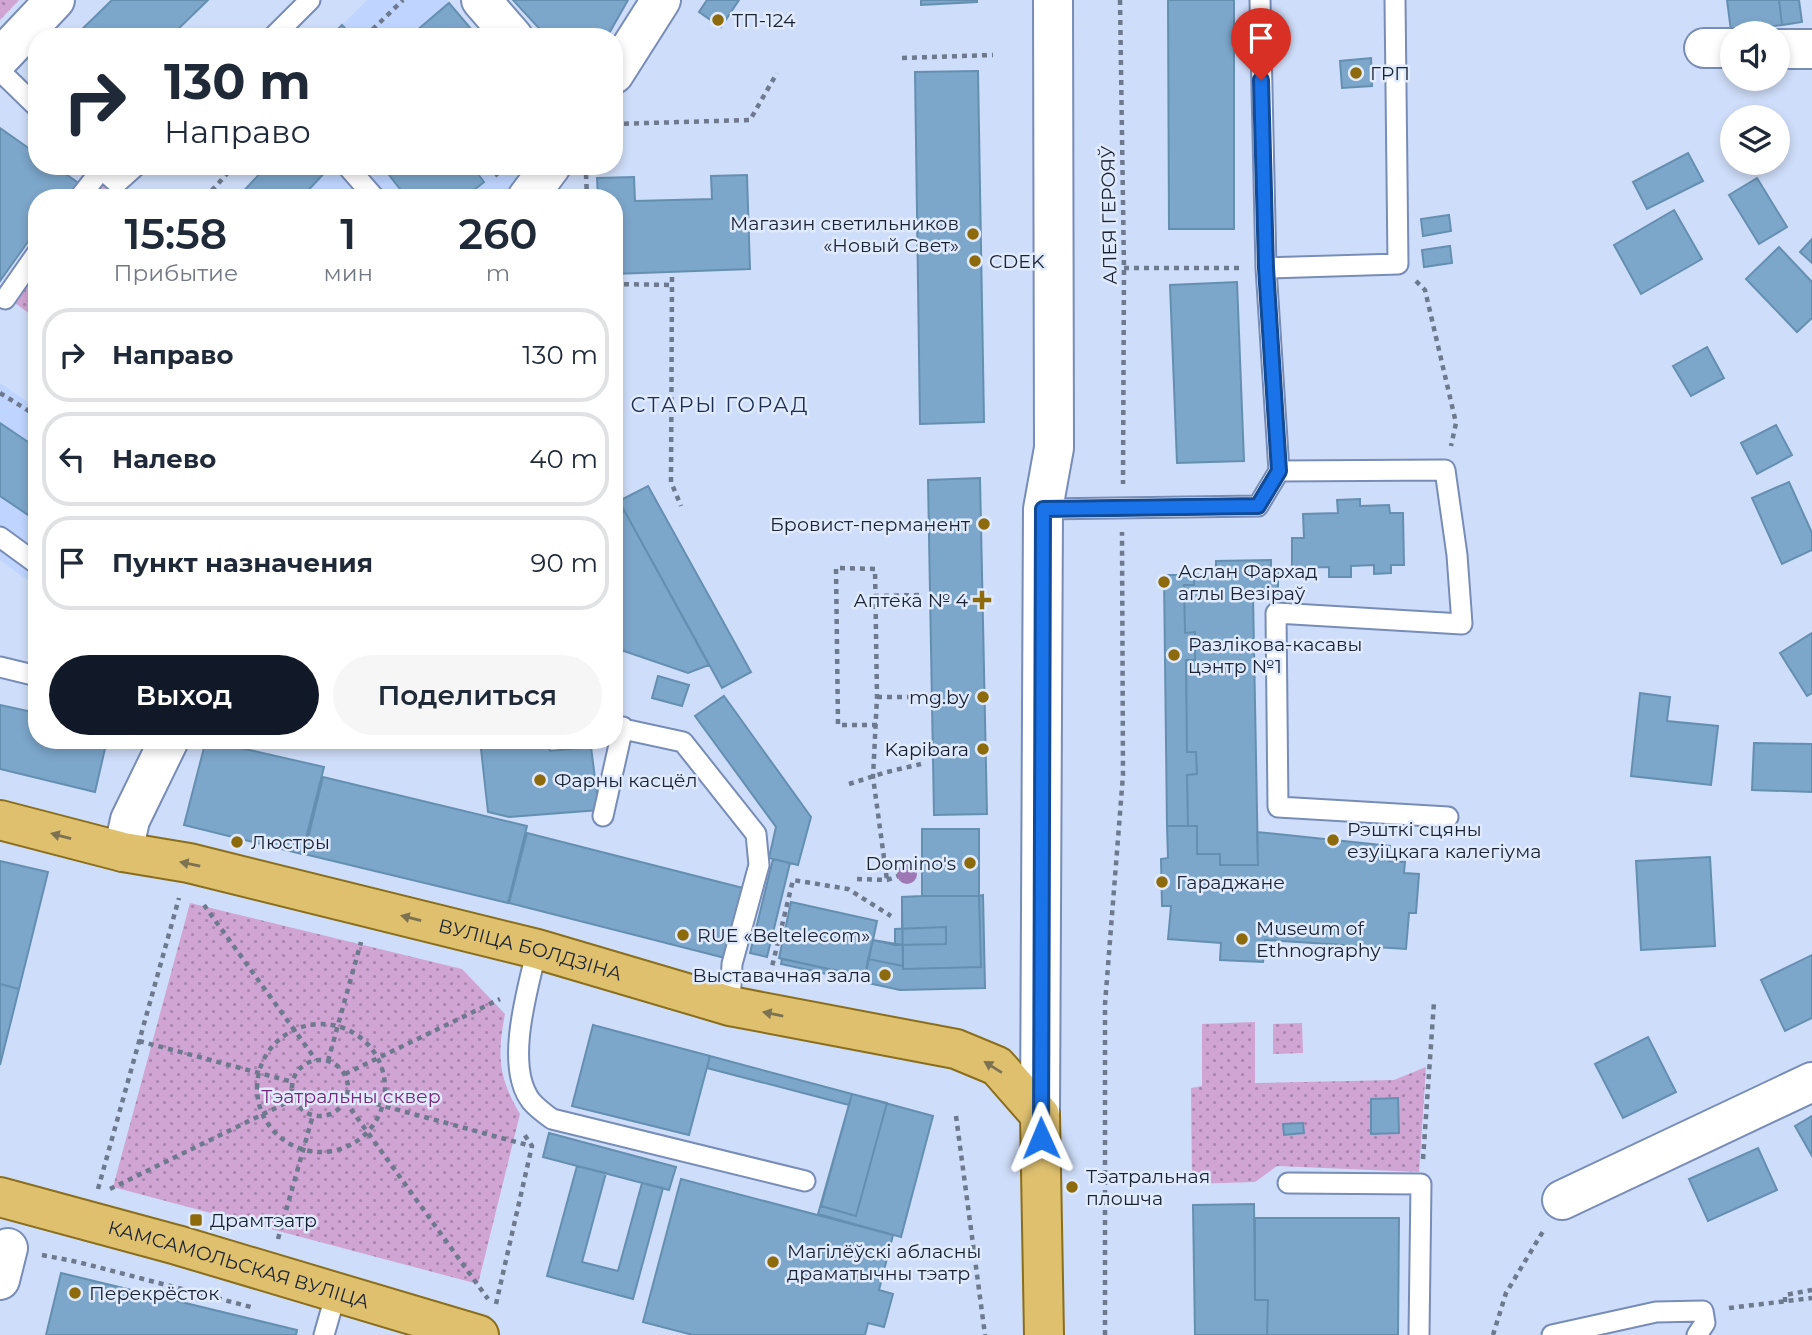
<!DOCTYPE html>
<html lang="ru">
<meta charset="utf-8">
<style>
:root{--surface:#fff;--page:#f6f6f7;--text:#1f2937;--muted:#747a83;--line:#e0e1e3;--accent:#111827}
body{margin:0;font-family:Montserrat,sans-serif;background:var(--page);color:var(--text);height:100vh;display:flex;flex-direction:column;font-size:26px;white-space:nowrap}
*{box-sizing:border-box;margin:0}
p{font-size:23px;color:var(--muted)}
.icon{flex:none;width:38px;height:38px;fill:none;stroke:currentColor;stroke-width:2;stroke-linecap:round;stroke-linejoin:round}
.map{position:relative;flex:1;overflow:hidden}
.side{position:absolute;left:28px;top:189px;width:595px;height:560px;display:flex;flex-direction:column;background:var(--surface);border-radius:28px;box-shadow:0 4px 10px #0003}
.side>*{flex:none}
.banner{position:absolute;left:28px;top:28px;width:595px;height:147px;border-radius:28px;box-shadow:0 4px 10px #0003;background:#fff;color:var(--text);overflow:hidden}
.tools{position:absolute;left:1720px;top:21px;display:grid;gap:14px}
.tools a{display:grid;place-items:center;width:70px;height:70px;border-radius:50%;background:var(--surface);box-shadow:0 4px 10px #0003;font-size:35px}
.pin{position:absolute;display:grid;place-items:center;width:60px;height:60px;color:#fff;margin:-72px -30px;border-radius:50% 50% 50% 0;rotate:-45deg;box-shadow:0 0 7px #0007}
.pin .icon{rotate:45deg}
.me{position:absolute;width:77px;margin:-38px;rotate:359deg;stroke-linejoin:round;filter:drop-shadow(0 0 5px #0008)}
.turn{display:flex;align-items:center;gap:24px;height:147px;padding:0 21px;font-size:32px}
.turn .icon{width:91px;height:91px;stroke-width:2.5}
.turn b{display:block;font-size:49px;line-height:60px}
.eta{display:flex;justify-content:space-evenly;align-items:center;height:119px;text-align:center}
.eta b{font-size:42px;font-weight:600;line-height:49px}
.action{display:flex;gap:14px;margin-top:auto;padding:14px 21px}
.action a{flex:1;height:80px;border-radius:42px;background:var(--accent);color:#fff;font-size:28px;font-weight:600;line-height:80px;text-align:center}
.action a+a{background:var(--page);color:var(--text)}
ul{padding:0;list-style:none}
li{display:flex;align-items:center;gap:21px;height:94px;margin:0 14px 10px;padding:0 7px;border:4px solid var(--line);border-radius:28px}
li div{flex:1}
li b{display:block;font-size:26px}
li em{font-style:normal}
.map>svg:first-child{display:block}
</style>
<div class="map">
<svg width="1812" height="1335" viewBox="0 0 1812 1335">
<defs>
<pattern id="green-dots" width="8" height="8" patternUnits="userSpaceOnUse" patternTransform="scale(1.75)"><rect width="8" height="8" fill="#d0a4d3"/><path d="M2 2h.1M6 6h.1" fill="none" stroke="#a885ac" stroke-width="1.8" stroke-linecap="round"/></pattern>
</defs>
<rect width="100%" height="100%" fill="#ceddf9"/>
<!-- built -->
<path fill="#bfd5ff" d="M 367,0 L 447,0 L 478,37 L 330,37 Z
M 267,166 L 527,166 L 504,198 L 237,198 Z
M 0,383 L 37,408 L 37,587 L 0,560 Z"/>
<!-- green -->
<path fill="url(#green-dots)" d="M 0,0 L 19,0 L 0,20 Z
M 104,180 L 121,195 L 119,198 L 91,198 Z
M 34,273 L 37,276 L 37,292 L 32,298 L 37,310 L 33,316 L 12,301 Z
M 190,903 L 462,969 L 505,1014 C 497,1055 498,1077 520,1114 L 478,1284 L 113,1187 Z
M 1255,1022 L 1255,1083 L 1394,1080 L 1426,1067 L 1419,1172 L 1277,1166 L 1255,1182 L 1192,1184 L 1191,1088 L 1202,1086 L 1202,1024 Z
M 1302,1023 L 1303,1053 L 1273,1054 L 1273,1024 Z"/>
<!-- building -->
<path fill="#7ca6ca" stroke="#658fb1" stroke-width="2" d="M 112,0 L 208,0 L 170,37 L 74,37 Z
M 513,0 L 628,0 L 607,37 L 547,37 Z
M 707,0 L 739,0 L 721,27 L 699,12 Z
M 921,0 L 977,0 L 977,2 L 921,5 Z
M 1168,0 L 1234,0 L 1234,229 L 1169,229 Z
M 1727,0 L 1779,0 L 1782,25 L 1731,31 Z
M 1779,0 L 1799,0 L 1802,22 L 1782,25 Z
M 449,3 L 478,37 L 409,37 Z
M 342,25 L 353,37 L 330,37 Z
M 1371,58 L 1372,86 L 1342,88 L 1340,61 Z
M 978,71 L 984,422 L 920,424 L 915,72 Z
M 0,128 L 37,154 L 37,166 L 54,166 L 80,184 L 70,198 L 37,198 L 37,229 L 0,281 Z
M 1688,153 L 1703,181 L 1647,209 L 1633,182 Z
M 267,166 L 331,166 L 301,198 L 237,198 Z
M 382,166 L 472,166 L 484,182 L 464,198 L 407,198 Z
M 747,175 L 750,269 L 614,274 L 614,198 L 598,198 L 597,178 L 634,177 L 635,201 L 712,199 L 711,176 Z
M 1757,178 L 1787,227 L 1759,244 L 1729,195 Z
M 1674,210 L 1702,259 L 1641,294 L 1614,245 Z
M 1449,215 L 1451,231 L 1423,236 L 1421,219 Z
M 1812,239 L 1812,263 L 1800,252 Z
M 1450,246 L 1452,263 L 1424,267 L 1422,250 Z
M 1779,247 L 1812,282 L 1812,318 L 1797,332 L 1746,279 Z
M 1237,282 L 1244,461 L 1177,463 L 1170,285 Z
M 1707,347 L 1724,378 L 1691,396 L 1673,366 Z
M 0,423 L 37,448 L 37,521 L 0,496 Z
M 1776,425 L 1792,455 L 1757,474 L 1741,443 Z
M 980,478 L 987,814 L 934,815 L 928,480 Z
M 1789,482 L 1812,533 L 1812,550 L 1782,564 L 1752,498 Z
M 648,486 L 751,672 L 722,688 L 619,501 Z
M 1360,499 L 1360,506 L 1389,505 L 1390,513 L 1403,513 L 1404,565 L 1391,565 L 1391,573 L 1374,574 L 1374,565 L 1351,566 L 1351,577 L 1329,577 L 1329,567 L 1292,568 L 1292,538 L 1304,538 L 1303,514 L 1338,513 L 1337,500 Z
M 614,511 L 625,512 L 709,665 L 688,673 L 624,651 L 614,654 Z
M 1271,560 L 1271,573 L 1278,573 L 1278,594 L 1253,595 L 1258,865 L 1220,865 L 1220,854 L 1197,854 L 1197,826 L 1188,826 L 1187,775 L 1197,774 L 1196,752 L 1187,752 L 1186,660 L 1195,660 L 1195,632 L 1185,633 L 1184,585 L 1194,585 L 1194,575 L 1216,574 L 1216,561 Z
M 1164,575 L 1194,575 L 1194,585 L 1184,585 L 1185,633 L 1195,632 L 1195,660 L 1186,660 L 1187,752 L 1196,752 L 1197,774 L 1187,775 L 1188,826 L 1167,826 Z
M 1812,633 L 1812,693 L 1807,696 L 1780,653 Z
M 658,676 L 689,685 L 682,706 L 652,698 Z
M 1640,693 L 1670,697 L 1667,721 L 1718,726 L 1711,785 L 1631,776 Z
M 724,696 L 811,817 L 798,865 L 769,858 L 776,827 L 695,716 Z
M 0,705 L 37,713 L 37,740 L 107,740 L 95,792 L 0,769 Z
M 206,740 L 324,767 L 302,854 L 184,825 Z
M 480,740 L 549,740 L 550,751 L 591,747 L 599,810 L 509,817 L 488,812 Z
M 1754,743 L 1812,744 L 1812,792 L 1752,790 Z
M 323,777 L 527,826 L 508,903 L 304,854 Z
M 1167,826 L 1197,826 L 1197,854 L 1220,854 L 1220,865 L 1258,865 L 1257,832 L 1390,846 L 1389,861 L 1405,862 L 1404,873 L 1419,874 L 1416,913 L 1409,913 L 1406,949 L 1265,940 L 1263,962 L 1220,960 L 1221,943 L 1168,939 L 1171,906 L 1162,906 L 1161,859 L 1168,858 Z
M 922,829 L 979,829 L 979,896 L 922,896 Z
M 922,829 L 979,829 L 979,896 L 983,895 L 985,988 L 900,990 L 781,964 L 782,959 L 779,958 L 791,902 L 877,921 L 873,940 L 895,945 L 895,929 L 902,929 L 902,897 L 922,896 Z
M 527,833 L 743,888 L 725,958 L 509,903 Z
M 1710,857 L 1715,946 L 1641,950 L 1636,861 Z
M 773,859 L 790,863 L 767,957 L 750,953 Z
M 0,861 L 48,872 L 19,989 L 0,984 Z
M 983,895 L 985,988 L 900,990 L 781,964 L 782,959 L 865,977 L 868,959 L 903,966 L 903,969 L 981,967 L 979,896 Z
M 922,896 L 979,896 L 981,967 L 903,969 L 902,897 Z
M 791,902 L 877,921 L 865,977 L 779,958 Z
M 946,927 L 946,944 L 895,945 L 895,929 Z
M 873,940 L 903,945 L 903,966 L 868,959 Z
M 1812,955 L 1812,1018 L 1785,1031 L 1761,980 Z
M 0,984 L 19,989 L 0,1065 Z
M 593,1025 L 710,1056 L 689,1135 L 572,1106 Z
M 1648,1037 L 1676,1092 L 1623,1118 L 1595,1064 Z
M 710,1056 L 852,1094 L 849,1105 L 707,1068 Z
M 852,1094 L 933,1116 L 901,1237 L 818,1214 Z
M 852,1094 L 887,1103 L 856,1216 L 821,1206 Z
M 1398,1098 L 1399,1133 L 1371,1134 L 1371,1099 Z
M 1812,1116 L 1812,1156 L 1795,1126 Z
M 1303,1123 L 1304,1133 L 1284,1135 L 1283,1124 Z
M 549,1133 L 676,1167 L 669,1190 L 543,1157 Z
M 1758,1148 L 1777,1190 L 1708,1221 L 1689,1179 Z
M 577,1166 L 606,1173 L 582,1262 L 618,1271 L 642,1183 L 663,1188 L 633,1299 L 547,1276 Z
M 681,1179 L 893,1235 L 879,1290 L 893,1294 L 884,1327 L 868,1323 L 865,1335 L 693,1335 L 643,1322 Z
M 1254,1204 L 1255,1300 L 1268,1300 L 1267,1335 L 1195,1335 L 1193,1205 Z
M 1255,1218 L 1399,1218 L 1398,1335 L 1267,1335 L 1268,1300 L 1255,1300 Z
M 61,1273 L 297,1330 L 296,1335 L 46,1335 Z"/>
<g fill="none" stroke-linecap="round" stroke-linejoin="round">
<!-- lane casing -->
<g stroke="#778cb7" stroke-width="23">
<path id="lane" d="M 1260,0 L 1266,268 L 1279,471
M 273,37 L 310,0
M 0,71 L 37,107
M 98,166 L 117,183 L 136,166
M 347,166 L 375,198
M 79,198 L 101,170
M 1266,268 L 1398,264 L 1395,0
M 5,299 L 37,253
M 1043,509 L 1258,506 L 1279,471 L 1445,470 L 1457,555 L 1462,624 L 1276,613 L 1278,807 L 1448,817
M 0,537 L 37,564
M 0,667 L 37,676
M 614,727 L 683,742 L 756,834 L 759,865 L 732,964 L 730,1006
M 603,816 L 623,727
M 537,949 C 528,988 504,1066 531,1101 C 537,1108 545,1114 552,1119 L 805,1181
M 1288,1183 L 1421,1184 L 1419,1335
M 324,1335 L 336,1293
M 1552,1335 L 1656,1312 L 1703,1311 L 1705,1323 L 1697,1335"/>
</g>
<!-- street casing -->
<g stroke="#778cb7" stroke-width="42">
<path id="street" d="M 481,0 L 513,37
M 1704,48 L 1732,48
M 1778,49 L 1812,49
M 0,58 L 55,0
M 614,74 L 661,0
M 527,198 L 551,166
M 123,852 L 130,820 L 169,740
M 1040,1115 L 1043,509 L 1054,448 L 1053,0
M 1562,1200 L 1812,1082
M 0,1280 L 8,1248"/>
</g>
<!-- primary casing -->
<g stroke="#8b6e1c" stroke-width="42">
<g id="primary">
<path id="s1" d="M 0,820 L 123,852 L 189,863 L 537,949 L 730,1006 L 956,1049 L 997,1066 L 1040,1115 L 1044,1335"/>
<path id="s2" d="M 0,1197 L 177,1245 L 479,1335"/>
</g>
</g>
<!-- path -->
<path stroke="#6d798f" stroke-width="4.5" stroke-dasharray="5 5" stroke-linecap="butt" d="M 1120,0 L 1124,268 L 1123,484
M 378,37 L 372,30 L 403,0
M 902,58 L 993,55
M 614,124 L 750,120 L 777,73
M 490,166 L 498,176
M 586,174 L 587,198
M 205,198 L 234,166
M 1124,268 L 1242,268
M 672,277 L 671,482 L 681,506
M 1416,281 L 1425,290 L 1456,423 L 1451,446
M 614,284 L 672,285
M 0,393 L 29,411 L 37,401
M 874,596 L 921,595
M 877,697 L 923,697
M 877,725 L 838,725 L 836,568 L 875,569 L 877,697 L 873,777 L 887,880
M 849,784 L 887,772 L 921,764
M 857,879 L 887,880 L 906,873
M 204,905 L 316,1060
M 770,975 L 793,880 L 848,889 L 891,916
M257 1088a64 64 0 1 1 128 0a64 64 0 1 1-128 0Z
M 139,1041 L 293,1082
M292 1088a28 28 0 1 1 56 0a28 28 0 1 1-56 0Z
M 328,1061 L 361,942
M 345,1074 L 500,999
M 347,1096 L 531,1146
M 345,1101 L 488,1299
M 956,1116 L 985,1335
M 1423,1159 L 1434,1002
M 98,1189 L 179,898
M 110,1189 L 294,1099
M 278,1239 L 313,1115
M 42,1255 L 78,1262 L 251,1307
M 1785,1302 L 1785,1295 L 1812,1290
M 496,1304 L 532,1146 L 522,1131
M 1729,1308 L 1812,1298
M 1105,1335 L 1105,1004 L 1123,775 L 1122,532
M 1493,1335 L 1506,1293 L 1545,1228"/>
<!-- lane -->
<use href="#lane" stroke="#fff" stroke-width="19"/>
<!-- street -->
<use href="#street" stroke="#fff" stroke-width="38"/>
<!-- primary -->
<use href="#primary" stroke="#dec06f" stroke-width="38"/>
</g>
<!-- trees -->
<circle fill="#9e78b5" cx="907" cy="874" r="10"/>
<!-- one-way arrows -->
<defs><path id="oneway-solid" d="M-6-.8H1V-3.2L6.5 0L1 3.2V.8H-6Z" transform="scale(1.75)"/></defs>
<g fill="#7c7252">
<use href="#oneway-solid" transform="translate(61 836) rotate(-165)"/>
<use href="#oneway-solid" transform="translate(190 864) rotate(-168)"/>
<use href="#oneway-solid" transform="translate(411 918) rotate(-166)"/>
<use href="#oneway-solid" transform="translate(773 1014) rotate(-169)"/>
<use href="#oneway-solid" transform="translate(993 1067) rotate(-148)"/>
</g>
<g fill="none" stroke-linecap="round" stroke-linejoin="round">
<!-- route casing -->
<g stroke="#114b97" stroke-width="18">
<path id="route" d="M 1041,1138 L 1043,509 L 1258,506 L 1279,471 L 1266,268 L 1261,80"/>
</g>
<!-- route -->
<use href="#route" stroke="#1a73e8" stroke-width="12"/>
</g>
<!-- markers -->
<g fill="#8d6a0c" stroke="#e0eafd" stroke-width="2.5">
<circle cx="718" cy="20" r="7"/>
<circle cx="1356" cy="73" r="7"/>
<circle cx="973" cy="234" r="7"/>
<circle cx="975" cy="261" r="7"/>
<circle cx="984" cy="524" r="7"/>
<circle cx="1164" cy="582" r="7"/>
<path d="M978.5 589.5h7v7h7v7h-7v7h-7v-7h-7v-7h7z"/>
<circle cx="1174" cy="655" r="7"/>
<circle cx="983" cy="697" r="7"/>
<circle cx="983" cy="749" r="7"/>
<circle cx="540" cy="780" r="7"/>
<circle cx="1333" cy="840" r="7"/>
<circle cx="237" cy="842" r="7"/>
<circle cx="970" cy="863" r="7"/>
<circle cx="1162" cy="882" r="7"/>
<circle cx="683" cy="935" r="7"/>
<circle cx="1242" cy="939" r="7"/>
<circle cx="885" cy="975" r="7"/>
<circle cx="1072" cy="1187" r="7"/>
<rect x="189" y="1213" width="14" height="14" rx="3.5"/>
<circle cx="773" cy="1262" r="7"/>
<circle cx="75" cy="1293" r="7"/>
</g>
<g text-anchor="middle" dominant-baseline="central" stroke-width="5" stroke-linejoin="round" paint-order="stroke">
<!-- poi labels -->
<g font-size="19" fill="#1a2334" stroke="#e0eafd" text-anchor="start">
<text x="732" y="20">ТП-124</text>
<text x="1370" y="73">ГРП</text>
<text x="959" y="223" text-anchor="end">Магазин светильников<tspan x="959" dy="22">«Новый Свет»</tspan></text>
<text x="989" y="261">CDEK</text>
<text x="970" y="524" text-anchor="end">Бровист-перманент</text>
<text x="1178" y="571">Аслан Фархад<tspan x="1178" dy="22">аглы Везіраў</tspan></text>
<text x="968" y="600" text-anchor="end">Аптека № 4</text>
<text x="1188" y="644">Разлікова-касавы<tspan x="1188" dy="22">цэнтр №1</tspan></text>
<text x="969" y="697" text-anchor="end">mg.by</text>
<text x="969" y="749" text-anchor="end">Kapibara</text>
<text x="554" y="780">Фарны касцёл</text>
<text x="1347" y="829">Рэшткі сцяны<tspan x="1347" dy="22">езуіцкага калегіума</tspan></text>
<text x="251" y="842">Люстры</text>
<text x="956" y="863" text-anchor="end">Domino's</text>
<text x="1176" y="882">Гараджане</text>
<text x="1256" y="928">Museum of<tspan x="1256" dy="22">Ethnography</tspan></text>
<text x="697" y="935">RUE «Beltelecom»</text>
<text x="871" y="975" text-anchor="end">Выставачная зала</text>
<text x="1086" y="1176">Тэатральная<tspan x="1086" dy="22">плошча</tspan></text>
<text x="210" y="1220">Драмтэатр</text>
<text x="787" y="1251">Магілёўскі абласны<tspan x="787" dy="22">драматычны тэатр</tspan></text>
<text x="89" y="1293">Перекрёсток</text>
</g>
<!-- street labels -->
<g font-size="19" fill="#1a2334" stroke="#e0eafd">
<text transform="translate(1109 215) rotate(-91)">АЛЕЯ ГЕРОЯЎ</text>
<text stroke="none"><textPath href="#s1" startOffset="546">ВУЛІЦА БОЛДЗІНА</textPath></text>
<text stroke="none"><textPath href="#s2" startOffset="248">КАМСАМОЛЬСКАЯ ВУЛІЦА</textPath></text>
</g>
<!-- park labels -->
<g font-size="19" fill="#77267e" stroke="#e0eafd">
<text x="351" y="1096">Тэатральны сквер</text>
</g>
<!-- neighbourhood labels -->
<g font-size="21" letter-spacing="2" fill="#1d2e52" stroke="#e0eafd">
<text x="720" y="404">СТАРЫ ГОРАД</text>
</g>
</g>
</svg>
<div class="tools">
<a><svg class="icon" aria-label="sound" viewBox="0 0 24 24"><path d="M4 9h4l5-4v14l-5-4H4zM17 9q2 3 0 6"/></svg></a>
<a><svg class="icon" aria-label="layers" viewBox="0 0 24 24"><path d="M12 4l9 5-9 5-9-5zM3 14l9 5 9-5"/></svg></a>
</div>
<div class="pin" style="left:1261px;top:80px;background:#d93025"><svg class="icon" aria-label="arrive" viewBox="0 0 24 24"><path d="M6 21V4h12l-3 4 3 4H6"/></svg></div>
<svg class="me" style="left:1041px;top:1138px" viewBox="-20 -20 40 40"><path d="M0-17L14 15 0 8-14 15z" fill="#1a73e8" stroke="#fff" stroke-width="4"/></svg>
<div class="banner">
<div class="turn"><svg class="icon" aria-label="right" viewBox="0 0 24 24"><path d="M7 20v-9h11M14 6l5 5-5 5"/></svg><div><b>130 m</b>Направо</div></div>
</div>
<section class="side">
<div class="eta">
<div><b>15:58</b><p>Прибытие</p></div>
<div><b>1</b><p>мин</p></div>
<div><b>260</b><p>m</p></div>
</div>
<ul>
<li><svg class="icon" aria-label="right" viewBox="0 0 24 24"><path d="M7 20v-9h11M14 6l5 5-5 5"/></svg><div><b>Направо</b></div><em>130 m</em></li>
<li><svg class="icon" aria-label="left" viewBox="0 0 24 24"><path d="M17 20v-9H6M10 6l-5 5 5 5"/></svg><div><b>Налево</b></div><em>40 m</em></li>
<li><svg class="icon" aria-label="arrive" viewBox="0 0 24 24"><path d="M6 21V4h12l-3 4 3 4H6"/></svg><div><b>Пункт назначения</b></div><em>90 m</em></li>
</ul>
<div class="action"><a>Выход</a><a>Поделиться</a></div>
</section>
</div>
